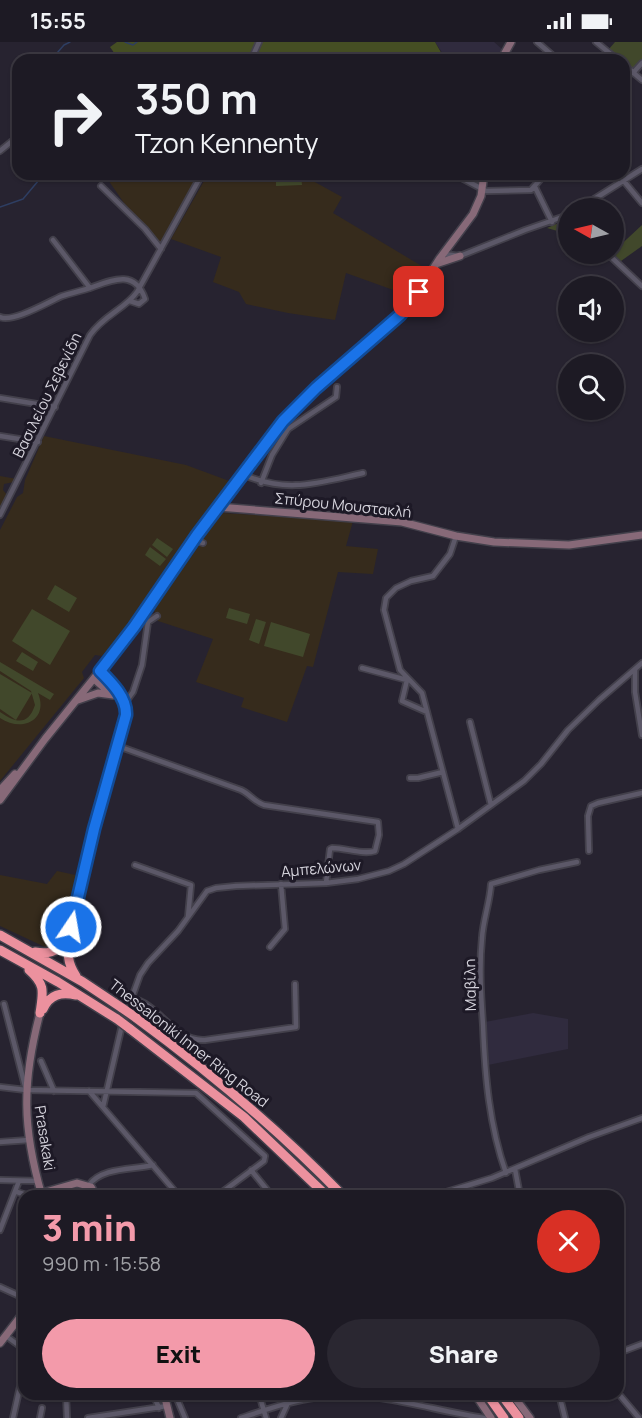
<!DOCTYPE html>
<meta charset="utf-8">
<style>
:root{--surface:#1d1a24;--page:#2a2731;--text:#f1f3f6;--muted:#a0a1a6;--line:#3b3841;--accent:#f39aaa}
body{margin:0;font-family:Manrope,sans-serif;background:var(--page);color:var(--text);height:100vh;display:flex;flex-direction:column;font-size:22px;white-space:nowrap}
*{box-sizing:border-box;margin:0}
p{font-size:20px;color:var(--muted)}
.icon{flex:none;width:33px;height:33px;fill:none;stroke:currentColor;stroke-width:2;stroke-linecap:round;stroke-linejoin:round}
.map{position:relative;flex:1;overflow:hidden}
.details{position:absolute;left:18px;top:1148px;width:606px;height:210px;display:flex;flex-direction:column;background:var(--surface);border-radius:18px;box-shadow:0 2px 4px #0004,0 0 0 2px var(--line)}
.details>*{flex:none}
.guide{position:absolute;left:12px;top:12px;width:618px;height:126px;border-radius:18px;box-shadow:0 2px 4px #0004,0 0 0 2px var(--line);background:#1d1a24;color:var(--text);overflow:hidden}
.needle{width:39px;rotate:278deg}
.tools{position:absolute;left:558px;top:156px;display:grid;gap:12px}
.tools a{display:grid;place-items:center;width:66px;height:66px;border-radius:50%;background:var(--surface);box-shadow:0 2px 4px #0004,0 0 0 2px var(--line);font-size:30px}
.pin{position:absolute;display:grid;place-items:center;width:51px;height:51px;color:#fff;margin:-26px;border-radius:12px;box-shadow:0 3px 9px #0006}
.me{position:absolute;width:66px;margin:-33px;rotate:12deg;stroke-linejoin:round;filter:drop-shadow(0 0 4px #0008)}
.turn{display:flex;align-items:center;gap:21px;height:126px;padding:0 24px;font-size:27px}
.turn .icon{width:78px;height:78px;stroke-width:2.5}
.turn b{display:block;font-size:42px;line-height:51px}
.round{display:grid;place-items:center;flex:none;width:63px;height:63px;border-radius:32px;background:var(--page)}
.headline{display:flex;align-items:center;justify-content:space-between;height:102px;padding:0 24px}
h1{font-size:36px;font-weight:800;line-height:45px;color:var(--accent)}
.button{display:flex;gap:12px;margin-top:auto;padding:12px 24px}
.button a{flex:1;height:69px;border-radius:36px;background:var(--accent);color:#111;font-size:24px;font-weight:800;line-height:69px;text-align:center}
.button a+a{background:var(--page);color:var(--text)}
.status{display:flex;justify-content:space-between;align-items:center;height:42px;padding:0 30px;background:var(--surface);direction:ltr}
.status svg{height:16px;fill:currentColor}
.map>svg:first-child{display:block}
</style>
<div class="status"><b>15:55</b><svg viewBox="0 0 49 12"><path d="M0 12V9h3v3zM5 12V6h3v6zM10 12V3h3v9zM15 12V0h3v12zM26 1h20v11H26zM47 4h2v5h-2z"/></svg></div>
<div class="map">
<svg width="642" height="1376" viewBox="0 0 642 1376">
<rect width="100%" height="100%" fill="#272330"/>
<!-- built -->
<path fill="#302b3e" d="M 435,0 L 494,0 L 502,7 L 496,18 L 447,18 Z
M 533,971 L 568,977 L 568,1007 L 488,1023 L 485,980 Z"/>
<!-- education -->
<path fill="#362b1c" d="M 104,132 L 200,132 L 160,202 L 124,161 Z
M 208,132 L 304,132 L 304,134 L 342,155 L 333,171 L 425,226 L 414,243 L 410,254 L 346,231 L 335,278 L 288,271 L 246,262 L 239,250 L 213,240 L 221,215 L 171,197 Z
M 44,394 L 186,423 L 232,440 L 178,511 L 130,581 L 102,614 L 95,613 L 82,630 L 84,636 L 0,739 L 0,488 L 17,455 L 23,451 L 25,438 Z
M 0,434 L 17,437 L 14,440 L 4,442 L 3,448 L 7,453 L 0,467 Z
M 221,471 L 353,479 L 346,504 L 378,507 L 373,532 L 338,530 L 313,625 L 307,624 L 287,680 L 241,665 L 244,656 L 196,640 L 213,597 L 158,579 L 154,568 Z
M 57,829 L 80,834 L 68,884 L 59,901 L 50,906 L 45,905 L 0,884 L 0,833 L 47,842 Z"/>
<!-- green -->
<path fill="#41482b" d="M 615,0 L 642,0 L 642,17 L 633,27 L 609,7 Z
M 276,132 L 301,132 L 302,143 L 276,144 Z
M 568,177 L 568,192 L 547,186 Z
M 642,183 L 642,204 L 621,219 L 613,212 L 614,209 Z
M 157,496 L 173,507 L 167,515 L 152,503 Z
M 150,505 L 166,517 L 160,524 L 145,513 Z
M 55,543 L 77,556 L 69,570 L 47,557 Z
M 229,566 L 250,572 L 247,582 L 226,576 Z
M 32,567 L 70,589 L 50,623 L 12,599 Z
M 256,577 L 266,580 L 259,602 L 249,598 Z
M 271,580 L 310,592 L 303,615 L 264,604 Z
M 22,610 L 38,620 L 33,629 L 16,619 Z
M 0,620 L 54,652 L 50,658 L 38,651 C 49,678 22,691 0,676 L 0,670 C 16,681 28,684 35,663 L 31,649 L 0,629 Z
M 0,632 L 32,651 L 16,678 L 0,667 Z"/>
<!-- forest -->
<path fill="#454e23" d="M 117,0 L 435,0 L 443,14 L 436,18 L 115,18 L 117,15 L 110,5 Z"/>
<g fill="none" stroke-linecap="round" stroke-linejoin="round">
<!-- stream -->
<path stroke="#2e3e62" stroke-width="1.5" d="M 125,0 L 133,3 L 137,0
M 51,18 L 64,3 L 70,0
M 0,165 L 23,157 L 44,132"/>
<!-- street casing -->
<g stroke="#43404b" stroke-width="8">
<path id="street" d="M 537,0 L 558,18
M 596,0 L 618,18
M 251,18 L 259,0
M 624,23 L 642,38
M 633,31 L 642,21
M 624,38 L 632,29
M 0,109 L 11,100 L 18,97
M 454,132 L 486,149 L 531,148 L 545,132
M 618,132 L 642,161
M 101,144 L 145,187 L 161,207
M 535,145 L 552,180
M 580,166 L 642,127
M 53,198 L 90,246 C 112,238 135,227 145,257 L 139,262 L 130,259
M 443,212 L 460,214 L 525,188 L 568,173
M 608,212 L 642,244
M 0,275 C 13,281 48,260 62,254 C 71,251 81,249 90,246
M 0,356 L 55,365
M 0,394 L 38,400
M 242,432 C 287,452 317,441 363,431
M 261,441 L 272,413 L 288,387 L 336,355 L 337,345
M 0,473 L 90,293 C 104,273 125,267 137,250 L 202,132
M 456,494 L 450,512 L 433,534 L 411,539 L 396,546 L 386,556 L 384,568 L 400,628 L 422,651 L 458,787
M 194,498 L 203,501
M 362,626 L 407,638 L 402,659 L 427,670
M 635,628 L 635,650 L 642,693
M 125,661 L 133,650 L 142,623 L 148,580 L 157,574
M 470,680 L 491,763
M 118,704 L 241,748 C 250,752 253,759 264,763 L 378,780 L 379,793 L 375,809 C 363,813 346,806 332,806 L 330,807 L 326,841
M 410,736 L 418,736 L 443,730
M 589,809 L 588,774 L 591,764 L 598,761 L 642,751
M 135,823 L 191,843 L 188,875
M 270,905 L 285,887 L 281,842
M 131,956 C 160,962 173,1000 205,998 L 296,985 L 295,942
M 4,962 L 26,1048
M 41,1019 L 54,1049
M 0,1045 L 26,1048 L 196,1051 L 265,1114 L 264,1119 L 217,1154
M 89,1049 L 179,1154
M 103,1065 L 122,983 L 140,933 L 148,921 L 178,889 L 207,849 L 216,846 L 236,844 L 326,841 L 358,837 L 389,829 L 404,822 L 458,787 L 524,739 L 541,722 L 568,688 L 599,658 L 642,621
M 0,1100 L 29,1098
M 515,1127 L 520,1154
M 251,1128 L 272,1154
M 506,1131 C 489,1083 485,1033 483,983 C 481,954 479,925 482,896 C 483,878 490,860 491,842 L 539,828 L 577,820
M 0,1138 L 38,1139
M 89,1143 C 102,1125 133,1128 153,1123
M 17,1150 L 30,1154
M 433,1154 L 492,1136 L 589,1095 L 642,1076
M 0,1188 L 19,1139
M 0,1245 L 24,1256
M 6,1294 L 24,1307
M 618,1313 L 621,1310 L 642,1302
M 618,1351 L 639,1376
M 66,1352 L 67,1376
M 153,1352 L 159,1366
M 175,1352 L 185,1376
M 259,1352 L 266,1376
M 559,1352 L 565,1376
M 13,1376 L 21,1340 L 24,1336
M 40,1376 L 42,1366
M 88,1376 L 167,1364
M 241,1376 C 271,1366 299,1356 330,1354 C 382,1350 434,1369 484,1376
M 281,1376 L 292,1352"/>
</g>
<!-- secondary casing -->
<g stroke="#43404b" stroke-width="10">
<path id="secondary" d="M 501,18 L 511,0
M 436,222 L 460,214
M 218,465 L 402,480 L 456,494 L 494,500 L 569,503 L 642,493
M 94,637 L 111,652
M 78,658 L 98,651 L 113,653
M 0,748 L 15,732
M 0,758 L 45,697 L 120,604 L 194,498 L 283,379 L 304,357 L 393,280 L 413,258 L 440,216 L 473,172 L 481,154 L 484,132
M 71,883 L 95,787 L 126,673 L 125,661 L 100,629
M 40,971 C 22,1040 22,1085 42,1154
M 42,1151 L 77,1141 L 91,1145 L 96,1154
M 0,1301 L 24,1270
M 164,1352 L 170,1376
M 475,1352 L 491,1376
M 512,1352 L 530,1376"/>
</g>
<!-- highway casing -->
<g stroke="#43404b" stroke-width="12">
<path id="highway" d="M 0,893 L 83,940 L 122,966
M 70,894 C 67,910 67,921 76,934
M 0,908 L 58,940 L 117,977
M 35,910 C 60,914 62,902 71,883
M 29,928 C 46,943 43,950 40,971
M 43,967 C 50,952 61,950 76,953
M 135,975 C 209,1029 279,1088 343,1154
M 129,986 L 244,1075 L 327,1154
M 487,1352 L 504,1376
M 501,1352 L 519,1376"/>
</g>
<!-- street -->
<use href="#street" stroke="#5c5868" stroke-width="4.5"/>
<!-- secondary -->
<use href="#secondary" stroke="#876978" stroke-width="7"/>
<!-- highway -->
<use href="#highway" stroke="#ec919e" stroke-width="9"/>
<!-- highway-bridge casing -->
<g stroke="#43404b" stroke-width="12" stroke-linecap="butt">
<path id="highway-bridge" d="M 122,966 L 135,975
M 117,977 L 129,986"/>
</g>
<!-- highway-bridge -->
<use href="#highway-bridge" stroke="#ec919e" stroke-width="9"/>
</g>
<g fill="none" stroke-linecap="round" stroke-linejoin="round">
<!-- route casing -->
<g stroke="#114b97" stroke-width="15">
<path id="route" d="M 71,885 L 94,787 L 126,673 C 127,656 112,641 100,629 L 134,585 L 197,493 L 283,379 L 316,346 L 400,273 L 419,250"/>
</g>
<!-- route -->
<use href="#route" stroke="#1a73e8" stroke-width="10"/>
</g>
<g text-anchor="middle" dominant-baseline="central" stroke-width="6" stroke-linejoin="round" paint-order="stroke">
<!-- street labels -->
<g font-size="15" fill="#d5d3dc" stroke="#1d1926">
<text transform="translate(47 353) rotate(-64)">Βασιλείου Σεβενίδη</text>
<text transform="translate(343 463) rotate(6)">Σπύρου Μουστακλή</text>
<text transform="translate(321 826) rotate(-5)">Αμπελώνων</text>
<text transform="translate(470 943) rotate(-91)">Μαβίλη</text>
<text transform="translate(189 1001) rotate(38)">Thessaloniki Inner Ring Road</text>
<text transform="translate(45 1096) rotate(81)">Prasakaki</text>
</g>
</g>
</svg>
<div class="tools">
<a><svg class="needle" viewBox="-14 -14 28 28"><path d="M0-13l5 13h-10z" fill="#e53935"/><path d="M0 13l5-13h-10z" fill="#a0a1a6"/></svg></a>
<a><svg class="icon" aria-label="sound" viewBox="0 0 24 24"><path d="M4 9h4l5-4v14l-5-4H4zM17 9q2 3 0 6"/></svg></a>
<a><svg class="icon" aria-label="search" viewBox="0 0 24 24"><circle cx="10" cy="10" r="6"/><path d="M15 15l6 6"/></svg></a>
</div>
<div class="pin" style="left:419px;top:250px;background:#d93025"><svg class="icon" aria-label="arrive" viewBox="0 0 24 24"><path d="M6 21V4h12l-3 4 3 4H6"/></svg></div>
<svg class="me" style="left:71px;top:885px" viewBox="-20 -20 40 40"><circle r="17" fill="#1a73e8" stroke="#fff" stroke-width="3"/><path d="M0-11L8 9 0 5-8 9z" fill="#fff"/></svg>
<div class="guide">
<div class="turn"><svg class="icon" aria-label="right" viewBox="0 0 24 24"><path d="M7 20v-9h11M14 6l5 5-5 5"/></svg><div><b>350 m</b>Tzon Kennenty</div></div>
</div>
<section class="details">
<div class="headline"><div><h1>3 min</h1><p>990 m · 15:58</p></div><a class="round" style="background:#d93025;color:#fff"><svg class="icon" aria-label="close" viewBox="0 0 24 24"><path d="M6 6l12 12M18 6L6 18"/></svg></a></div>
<div class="button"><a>Exit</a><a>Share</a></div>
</section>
</div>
